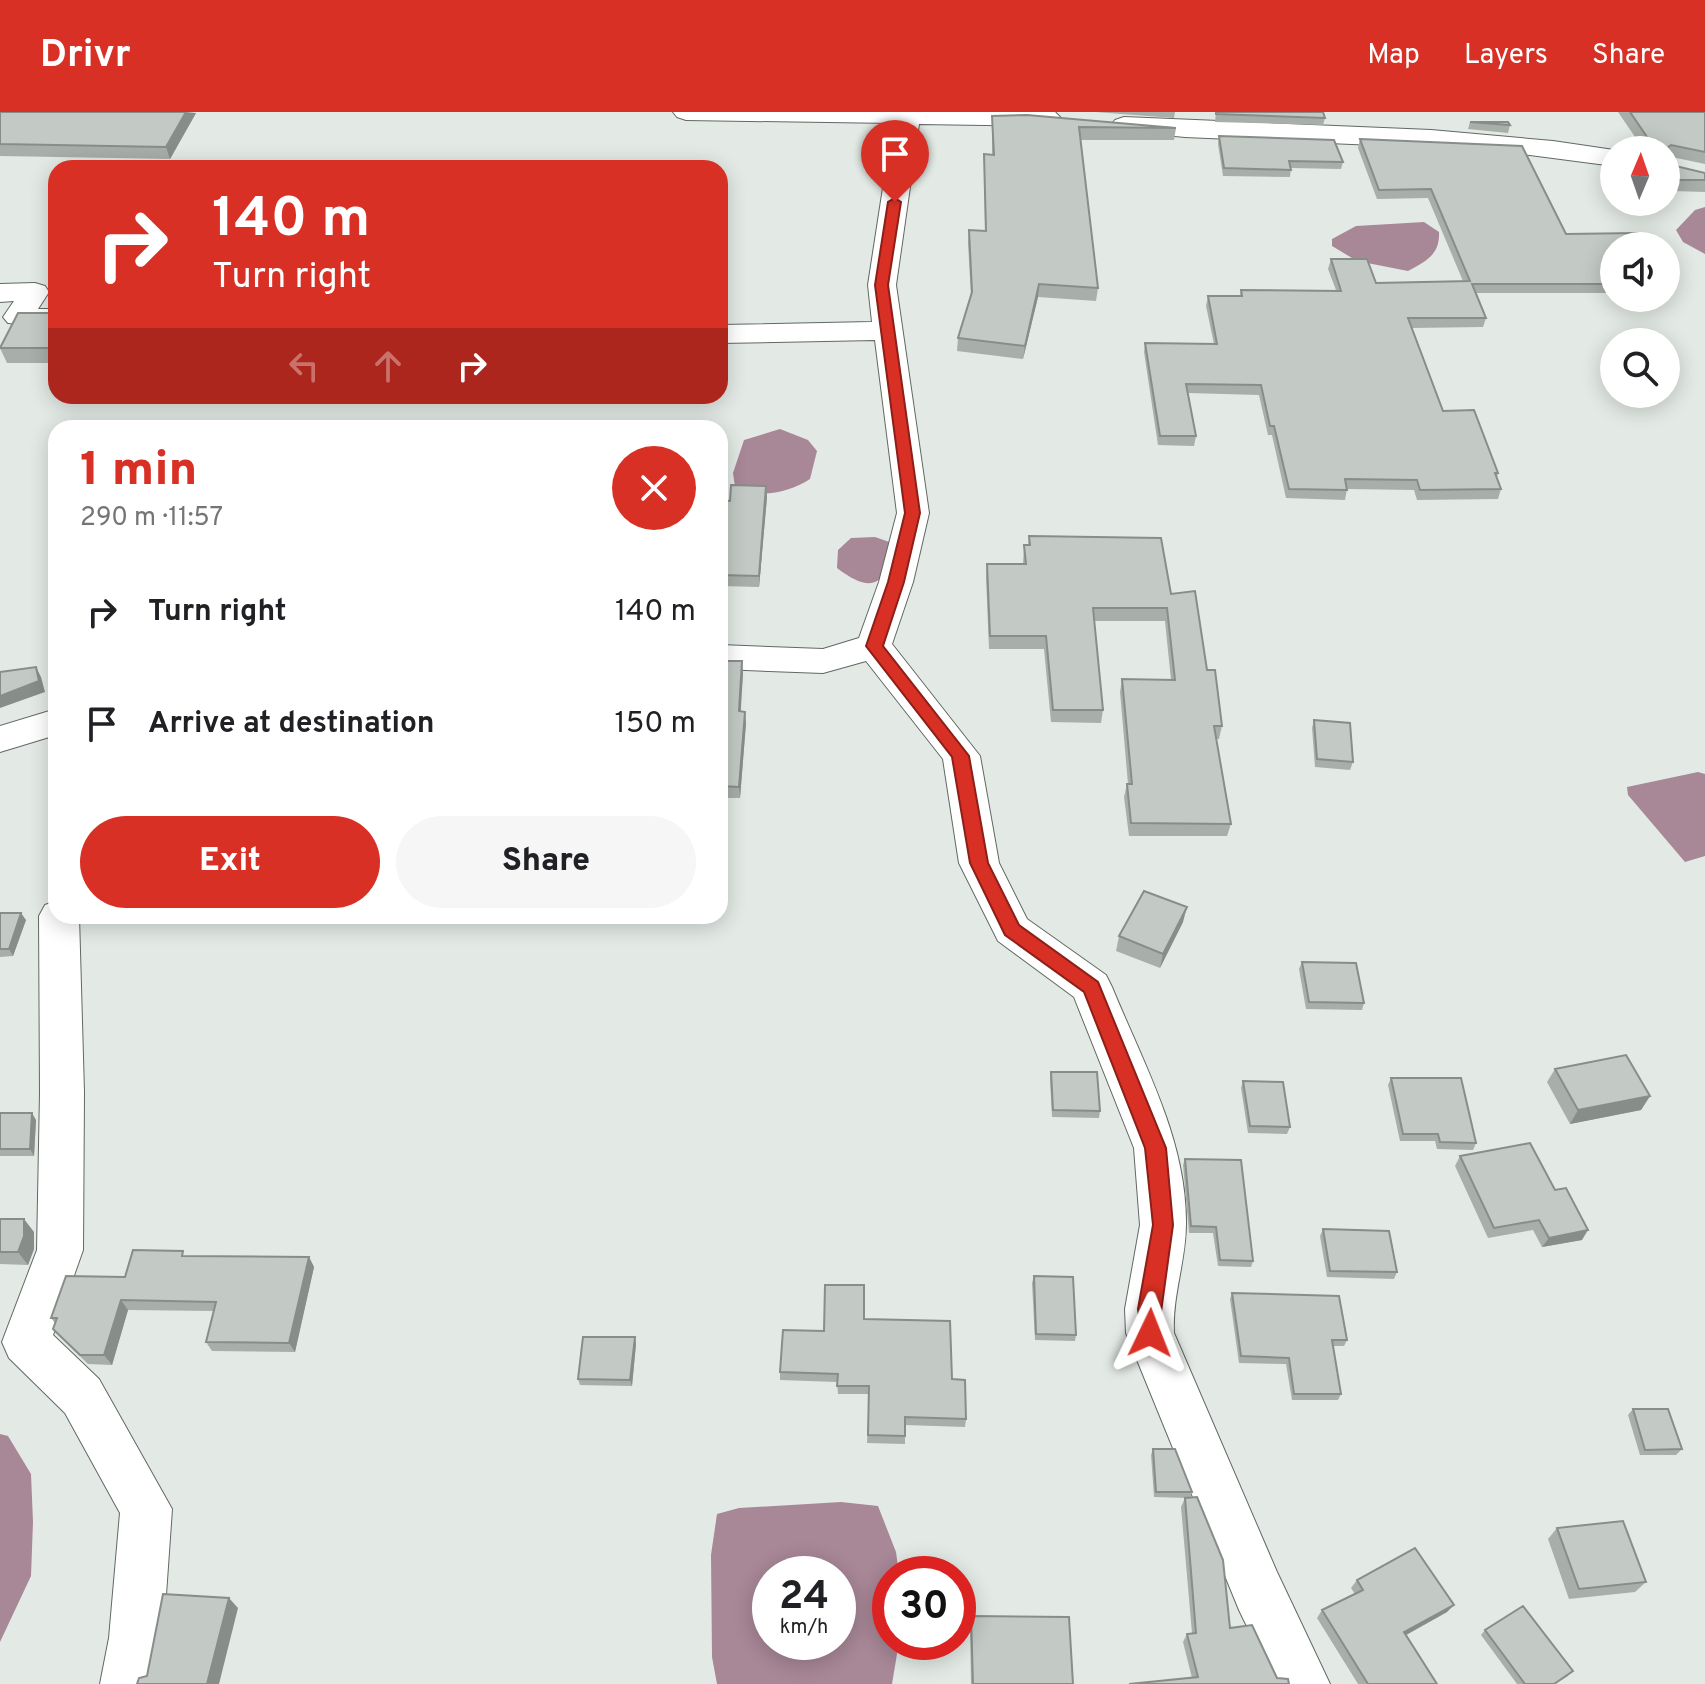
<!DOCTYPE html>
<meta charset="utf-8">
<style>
:root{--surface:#fff;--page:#f6f6f6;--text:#202124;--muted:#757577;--accent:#d93025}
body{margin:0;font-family:Overpass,sans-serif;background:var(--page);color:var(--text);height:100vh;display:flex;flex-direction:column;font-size:30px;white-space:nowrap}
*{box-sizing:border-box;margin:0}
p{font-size:26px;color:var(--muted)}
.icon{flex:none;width:44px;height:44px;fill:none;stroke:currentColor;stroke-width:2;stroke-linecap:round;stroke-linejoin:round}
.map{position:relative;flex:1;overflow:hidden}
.details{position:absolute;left:48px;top:308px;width:680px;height:504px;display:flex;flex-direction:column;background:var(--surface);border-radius:24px;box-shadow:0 4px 20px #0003}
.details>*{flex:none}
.hud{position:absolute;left:48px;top:48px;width:680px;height:244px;border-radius:24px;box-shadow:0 4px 20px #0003;background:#d93025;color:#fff;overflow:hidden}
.needle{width:52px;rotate:2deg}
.buttons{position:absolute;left:1600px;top:24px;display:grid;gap:16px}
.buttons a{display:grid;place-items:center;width:80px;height:80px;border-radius:50%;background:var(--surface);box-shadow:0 4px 20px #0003;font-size:40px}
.speed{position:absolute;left:752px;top:1444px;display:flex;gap:16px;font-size:40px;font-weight:700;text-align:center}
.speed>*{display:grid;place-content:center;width:104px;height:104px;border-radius:50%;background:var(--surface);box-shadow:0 4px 20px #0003;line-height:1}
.speed small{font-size:20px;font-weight:400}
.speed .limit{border:12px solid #d22;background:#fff;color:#111}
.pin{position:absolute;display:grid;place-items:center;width:68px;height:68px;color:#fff;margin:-82px -34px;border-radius:50% 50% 50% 0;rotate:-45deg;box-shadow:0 0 8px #0007}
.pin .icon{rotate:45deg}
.me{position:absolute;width:88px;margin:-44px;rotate:2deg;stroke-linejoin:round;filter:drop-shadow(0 0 6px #0008)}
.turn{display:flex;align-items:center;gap:28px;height:168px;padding:0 32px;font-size:36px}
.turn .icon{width:104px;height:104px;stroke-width:2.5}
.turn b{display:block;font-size:56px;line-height:68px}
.lanes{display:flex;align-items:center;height:76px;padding:0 32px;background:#0003;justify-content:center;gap:40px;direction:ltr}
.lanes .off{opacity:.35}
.round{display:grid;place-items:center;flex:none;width:84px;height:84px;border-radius:42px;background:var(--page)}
.head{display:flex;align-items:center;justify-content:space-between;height:136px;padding:0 32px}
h1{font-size:48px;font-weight:800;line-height:60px;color:var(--accent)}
.button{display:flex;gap:16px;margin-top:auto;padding:16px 32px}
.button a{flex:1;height:92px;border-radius:48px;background:var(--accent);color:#fff;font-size:32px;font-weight:800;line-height:92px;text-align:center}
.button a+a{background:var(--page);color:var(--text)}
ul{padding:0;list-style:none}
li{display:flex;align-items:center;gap:24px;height:112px;padding:0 32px}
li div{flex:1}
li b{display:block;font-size:30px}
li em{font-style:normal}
header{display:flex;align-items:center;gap:48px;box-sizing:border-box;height:112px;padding:0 40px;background:var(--accent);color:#fff}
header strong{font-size:38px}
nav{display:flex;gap:44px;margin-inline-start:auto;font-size:28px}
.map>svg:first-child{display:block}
</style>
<header>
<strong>Drivr</strong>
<nav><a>Map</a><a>Layers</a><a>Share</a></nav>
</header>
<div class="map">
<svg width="1705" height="1572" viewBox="0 0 1705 1572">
<rect width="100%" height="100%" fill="#e3eae5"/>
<!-- water -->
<path fill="#a88797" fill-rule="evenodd" d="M 1705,95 L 1705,142 L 1683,130 L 1676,118 L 1695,98 Z
M 1424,110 L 1439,120 C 1440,143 1426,149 1408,159 L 1357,149 L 1332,134 L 1332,127 L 1356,114 Z
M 780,317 L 808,328 L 817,339 L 810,367 C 788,381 759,387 735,375 L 733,361 L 744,328 Z
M 875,425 L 895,432 C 885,472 874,484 837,456 L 838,438 L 851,426 Z
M 1698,660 L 1705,662 L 1705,744 L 1685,750 L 1628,683 L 1627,675 Z
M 0,1322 L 8,1324 L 31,1362 L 33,1410 L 31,1464 L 0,1530 Z
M 841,1390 L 878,1394 L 896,1440 L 899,1462 L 890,1462 L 890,1530 L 899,1530 L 892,1572 L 717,1572 L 712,1545 L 711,1443 L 717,1402 L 739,1396 ZM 838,1462 L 838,1530 L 770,1530 L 770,1462 Z"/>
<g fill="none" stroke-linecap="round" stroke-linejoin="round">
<!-- minor casing -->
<g stroke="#626863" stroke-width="2">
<path id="minor" d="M 673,0 L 1055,0 L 1061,6 L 1057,11 L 1048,14 L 919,12 L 896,173 L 929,401 L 913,470 L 892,532 L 980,644 L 999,751 L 1027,807 L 1106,863 L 1112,875 C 1143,951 1187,1028 1186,1112 C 1186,1149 1172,1184 1174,1221 L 1277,1460 L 1330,1572 L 1275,1572 L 1239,1498 L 1126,1221 L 1125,1197 L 1140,1113 L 1134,1036 L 1074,885 L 998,829 L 959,751 L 943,647 L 866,549 L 823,561 L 720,557 L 720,533 L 823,537 L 859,526 L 879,470 L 897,401 L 875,228 L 720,231 L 720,213 L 872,210 L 868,173 L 893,11 L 686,8 L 677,5 Z
M 1124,5 L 1431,18 L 1553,29 L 1614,38 L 1614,54 L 1492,38 L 1185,25 L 1115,18 L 1111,13 L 1115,8 Z
M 35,171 L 45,174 L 49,180 L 38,197 L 56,197 L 56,215 L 8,211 L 3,205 L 14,189 L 0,190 L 0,172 Z
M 56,597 L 56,623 L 0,640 L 0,614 Z
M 56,789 L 56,804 L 79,804 L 84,980 L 83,1138 L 53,1223 L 99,1267 L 172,1397 L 163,1526 L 154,1572 L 100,1572 L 109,1526 L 120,1401 L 65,1301 L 9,1246 L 2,1230 L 37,1138 L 40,980 L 39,804 L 45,793 Z"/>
</g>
<!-- minor -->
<use href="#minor" fill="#fff" fill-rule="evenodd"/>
</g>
<!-- wall -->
<path fill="#a8aea9" d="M 0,0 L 196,1 L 170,47 L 0,44 Z
M 1095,0 L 1175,0 L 1174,6 Z
M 1216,0 L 1325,6 L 1323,13 L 1215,10 Z
M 1618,0 L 1705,0 L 1705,52 L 1667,44 L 1667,52 L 1705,61 L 1705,80 L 1672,79 L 1666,70 L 1666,38 L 1644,38 Z
M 992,4 L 1176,16 L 1174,28 L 1080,28 L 1098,176 L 1096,189 L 1038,185 L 1023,247 L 957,239 L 958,226 L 971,184 L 968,131 L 969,118 L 985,119 L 984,42 L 992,43 Z
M 1470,10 L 1510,13 L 1508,21 L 1468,17 Z
M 1219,24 L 1343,50 L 1341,57 L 1291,56 L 1290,65 L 1223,64 L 1218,32 Z
M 1360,27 L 1566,122 L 1614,134 L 1614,181 L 1476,181 L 1486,206 L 1483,215 L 1412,216 L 1443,299 L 1498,361 L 1497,366 L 1501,377 L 1498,387 L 1417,388 L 1414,378 L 1347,377 L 1345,388 L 1286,386 L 1272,323 L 1268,323 L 1259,283 L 1188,281 L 1196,324 L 1194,334 L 1158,333 L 1144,240 L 1145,231 L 1214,232 L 1206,194 L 1208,184 L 1240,184 L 1241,178 L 1336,178 L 1328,157 L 1331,147 L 1376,171 L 1463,169 L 1428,86 L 1377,87 L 1358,36 Z
M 56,201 L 56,248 L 55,251 L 7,251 L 0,236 Z
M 766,374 L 767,385 L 759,475 L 720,474 L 720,388 L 730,389 Z
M 1029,424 L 1171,482 L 1207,558 L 1222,614 L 1219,627 L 1216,627 L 1231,712 L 1227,724 L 1129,724 L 1124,685 L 1127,672 L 1128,672 L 1120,580 L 1122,567 L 1171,568 L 1165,509 L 1094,509 L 1103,598 L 1101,611 L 1051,610 L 1044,537 L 989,537 L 986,465 L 987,452 L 1023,452 L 1024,433 L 1028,433 Z
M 720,549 L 743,561 L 740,599 L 746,611 L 740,686 L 720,686 Z
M 1314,608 L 1353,650 L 1350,658 L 1315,655 L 1312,616 Z
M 0,801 L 26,808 L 13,844 L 0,845 Z
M 1183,810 L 1160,856 L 1116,839 L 1119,824 Z
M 1302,850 L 1364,891 L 1362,898 L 1306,897 L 1299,857 Z
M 1555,957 L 1650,984 L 1641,998 L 1570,1012 L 1547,970 Z
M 1051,960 L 1100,999 L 1099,1006 L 1052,1005 L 1050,967 Z
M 1391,966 L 1476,1031 L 1473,1038 L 1437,1037 L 1435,1029 L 1400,1029 L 1388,973 Z
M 1243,969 L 1290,1015 L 1287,1022 L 1248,1021 L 1241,976 Z
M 0,1001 L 36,1008 L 34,1044 L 0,1044 Z
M 1460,1044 L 1582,1128 L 1542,1135 L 1533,1118 L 1488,1126 L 1455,1054 Z
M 1185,1047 L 1253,1149 L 1251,1155 L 1218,1154 L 1213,1121 L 1189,1121 L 1183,1053 Z
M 0,1107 L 34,1120 L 34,1137 L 28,1153 L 0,1152 Z
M 1323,1117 L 1397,1160 L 1394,1167 L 1327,1165 L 1320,1124 Z
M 186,1144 L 309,1145 L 314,1155 L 295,1240 L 212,1239 L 206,1230 L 214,1199 L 128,1198 L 112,1253 L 88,1252 L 61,1226 L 53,1217 L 55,1211 L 51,1206 L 125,1165 Z
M 1034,1164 L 1076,1223 L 1075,1229 L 1035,1228 L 1032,1171 Z
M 1232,1181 L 1347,1228 L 1344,1234 L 1333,1234 L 1341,1282 L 1338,1288 L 1292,1288 L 1286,1252 L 1239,1251 L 1230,1187 Z
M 864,1207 L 952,1267 L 966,1307 L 965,1315 L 905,1313 L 905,1332 L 867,1331 L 869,1282 L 838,1282 L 837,1270 L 780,1268 L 780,1260 L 824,1219 Z
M 635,1225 L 636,1232 L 632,1274 L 580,1273 L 578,1267 Z
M 1633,1297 L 1682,1337 L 1676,1343 L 1640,1343 L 1628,1303 Z
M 1153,1337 L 1192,1380 L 1190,1386 L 1230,1516 L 1277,1566 L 1192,1566 L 1183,1530 L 1187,1522 L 1192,1521 L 1181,1395 L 1185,1386 L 1188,1386 L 1154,1385 L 1151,1343 Z
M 1557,1416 L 1646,1470 L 1635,1480 L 1569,1487 L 1548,1427 Z
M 1357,1468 L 1447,1500 L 1406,1523 L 1437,1572 L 1358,1572 L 1317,1506 L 1322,1498 L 1355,1482 L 1351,1476 Z
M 971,1504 L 1073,1572 L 971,1572 L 970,1513 Z
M 1485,1518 L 1568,1564 L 1555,1572 L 1517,1572 L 1481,1523 Z"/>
<!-- shaded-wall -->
<path fill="#888d8a" d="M 186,0 L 196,1 L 170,47 L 166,35 Z
M 1039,172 L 1038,185 L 1023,247 L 1025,234 Z
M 56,221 L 56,248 L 55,251 L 49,236 Z
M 766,374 L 767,385 L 759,475 L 759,464 Z
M 742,549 L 743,561 L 740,611 L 739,599 Z
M 36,555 L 41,565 L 45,580 L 0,596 L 0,584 Z
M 745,600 L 746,611 L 740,686 L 739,675 Z
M 1187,795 L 1183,810 L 1160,856 L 1163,842 Z
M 21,801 L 26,808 L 13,844 L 9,837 Z
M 1650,984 L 1641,998 L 1570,1012 L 1578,998 Z
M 32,1001 L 36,1008 L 34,1044 L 30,1037 Z
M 24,1107 L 34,1120 L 34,1137 L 28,1153 L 18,1140 Z
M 1588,1118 L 1582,1128 L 1542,1135 L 1549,1126 Z
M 309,1145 L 314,1155 L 295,1240 L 289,1231 Z
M 121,1188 L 128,1198 L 112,1253 L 104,1243 Z
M 635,1225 L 636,1232 L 632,1274 L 630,1268 Z
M 229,1486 L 238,1496 L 219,1572 L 207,1572 Z
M 1454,1493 L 1447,1500 L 1397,1528 L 1404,1520 Z"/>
<!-- building -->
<path fill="#c3cac5" stroke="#888d8a" stroke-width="2" d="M 0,0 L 186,0 L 166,35 L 0,32 Z
M 1216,0 L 1323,0 L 1325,6 L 1216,2 Z
M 1630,0 L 1705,0 L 1705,40 L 1671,33 L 1667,36 L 1667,52 L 1705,61 L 1705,68 L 1677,68 L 1666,52 L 1666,38 L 1656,38 Z
M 1027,3 L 1176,16 L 1079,15 L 1098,176 L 1039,172 L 1025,234 L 958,226 L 972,180 L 969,118 L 986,119 L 984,42 L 994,43 L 992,4 Z
M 1470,10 L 1508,10 L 1510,13 Z
M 1219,24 L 1334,28 L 1343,50 L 1289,49 L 1291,58 L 1224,56 Z
M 1360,27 L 1522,34 L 1566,122 L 1638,121 L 1645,134 L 1614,134 L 1614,172 L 1472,172 L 1486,206 L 1408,206 L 1443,299 L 1474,298 L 1498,361 L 1495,361 L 1501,377 L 1420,378 L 1417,368 L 1345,367 L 1347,378 L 1289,377 L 1274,314 L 1270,314 L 1261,273 L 1186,272 L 1196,324 L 1160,324 L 1145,231 L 1217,232 L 1208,184 L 1242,184 L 1241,178 L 1341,179 L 1331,147 L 1367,147 L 1376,171 L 1470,169 L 1431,77 L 1379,78 Z
M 490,52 L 539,53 L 538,56 L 489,56 Z
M 18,201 L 56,201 L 56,221 L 49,236 L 0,236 Z
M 731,373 L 766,374 L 759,464 L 720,463 L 720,388 L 730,389 Z
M 1029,424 L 1161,426 L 1171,482 L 1195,479 L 1207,558 L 1215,558 L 1222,614 L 1214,614 L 1231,712 L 1131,711 L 1127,672 L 1132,672 L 1122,567 L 1175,568 L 1167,496 L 1093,496 L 1103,598 L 1053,598 L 1046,524 L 990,524 L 987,452 L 1026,452 L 1024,433 L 1030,433 Z
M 720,549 L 742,549 L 739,599 L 745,600 L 739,675 L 720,674 Z
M 36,555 L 39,569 L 0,584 L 0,560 Z
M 1314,608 L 1350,611 L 1353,650 L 1317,647 Z
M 1144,779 L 1187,795 L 1163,842 L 1119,824 Z
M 0,801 L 21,801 L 9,837 L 0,837 Z
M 1302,850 L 1356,851 L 1364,891 L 1309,890 Z
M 1626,943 L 1650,984 L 1578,998 L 1555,957 Z
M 1051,960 L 1097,960 L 1100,999 L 1053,998 Z
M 1391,966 L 1461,966 L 1476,1031 L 1440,1030 L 1438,1022 L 1403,1022 Z
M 1243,969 L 1283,970 L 1290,1015 L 1250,1014 Z
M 0,1001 L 32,1001 L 30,1037 L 0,1037 Z
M 1530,1031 L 1555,1078 L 1566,1076 L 1588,1118 L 1549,1126 L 1539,1108 L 1494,1116 L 1460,1044 Z
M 1185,1047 L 1241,1048 L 1253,1149 L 1220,1148 L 1216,1115 L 1191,1114 Z
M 0,1107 L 24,1107 L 24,1124 L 18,1140 L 0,1140 Z
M 1323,1117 L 1389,1119 L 1397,1160 L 1330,1159 Z
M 133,1138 L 183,1139 L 182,1144 L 309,1145 L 289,1231 L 206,1230 L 216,1190 L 121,1188 L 104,1243 L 80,1243 L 53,1217 L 57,1206 L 51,1206 L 66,1164 L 125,1165 Z
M 1034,1164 L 1073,1165 L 1076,1223 L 1036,1222 Z
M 825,1173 L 864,1173 L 864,1207 L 950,1209 L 952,1267 L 965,1268 L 966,1307 L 905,1305 L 905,1324 L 868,1323 L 869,1274 L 837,1274 L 838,1262 L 780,1260 L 783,1218 L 824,1219 Z
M 1232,1181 L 1339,1184 L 1347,1228 L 1332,1228 L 1341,1282 L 1294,1282 L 1289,1246 L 1241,1244 Z
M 583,1225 L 635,1225 L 630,1268 L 578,1267 Z
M 1633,1297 L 1668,1297 L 1682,1337 L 1645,1338 Z
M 1153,1337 L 1175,1337 L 1192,1380 L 1156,1380 Z
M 1197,1385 L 1223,1448 L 1230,1516 L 1252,1513 L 1277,1566 L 1288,1567 L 1289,1572 L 1129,1572 L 1198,1565 L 1187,1522 L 1196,1521 L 1185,1386 Z
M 1623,1409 L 1646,1470 L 1579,1477 L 1557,1416 Z
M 1415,1436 L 1454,1493 L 1404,1520 L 1437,1572 L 1368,1572 L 1322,1498 L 1363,1478 L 1357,1468 Z
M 163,1482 L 229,1486 L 207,1572 L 137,1572 L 139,1566 L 147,1564 Z
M 1523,1494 L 1573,1559 L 1554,1572 L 1525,1572 L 1485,1518 Z
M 971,1504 L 1069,1505 L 1073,1572 L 973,1572 Z"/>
<!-- route -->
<path fill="#d93025" stroke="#8d1f18" stroke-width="2" d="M 895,86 L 901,90 L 888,173 L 920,401 L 904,470 L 883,534 L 969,644 L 988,751 L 1019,813 L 1098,870 L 1166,1036 L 1173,1113 L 1157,1229 L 1150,1232 L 1142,1229 L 1138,1197 L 1153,1113 L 1145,1036 L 1084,880 L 1005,823 L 970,751 L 952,645 L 866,534 L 888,470 L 905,401 L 875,173 L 888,90 Z"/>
</svg>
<div class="buttons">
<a><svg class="needle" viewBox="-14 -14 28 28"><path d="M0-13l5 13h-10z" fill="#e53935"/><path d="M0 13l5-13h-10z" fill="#757577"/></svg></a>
<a><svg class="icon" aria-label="sound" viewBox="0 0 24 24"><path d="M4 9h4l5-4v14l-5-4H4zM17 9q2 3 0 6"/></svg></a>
<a><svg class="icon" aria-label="search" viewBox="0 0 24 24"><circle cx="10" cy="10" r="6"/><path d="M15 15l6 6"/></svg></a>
</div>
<div class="speed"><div>24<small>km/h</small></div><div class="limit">30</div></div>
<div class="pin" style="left:895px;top:90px;background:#d93025"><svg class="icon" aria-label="arrive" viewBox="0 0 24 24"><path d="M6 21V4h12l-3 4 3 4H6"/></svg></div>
<svg class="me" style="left:1150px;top:1221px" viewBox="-20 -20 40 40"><path d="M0-17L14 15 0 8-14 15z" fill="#d93025" stroke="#fff" stroke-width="4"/></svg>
<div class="hud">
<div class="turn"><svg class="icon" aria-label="right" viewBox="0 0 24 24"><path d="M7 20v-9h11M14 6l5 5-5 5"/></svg><div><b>140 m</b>Turn right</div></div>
<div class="lanes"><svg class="icon off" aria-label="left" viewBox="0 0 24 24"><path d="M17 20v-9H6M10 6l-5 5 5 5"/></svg><svg class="icon off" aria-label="ahead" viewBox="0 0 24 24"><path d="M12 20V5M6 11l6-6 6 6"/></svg><svg class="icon" aria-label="right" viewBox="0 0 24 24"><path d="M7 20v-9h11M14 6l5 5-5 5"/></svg></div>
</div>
<section class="details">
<div class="head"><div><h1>1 min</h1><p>290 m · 11:57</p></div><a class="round" style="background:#d93025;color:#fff"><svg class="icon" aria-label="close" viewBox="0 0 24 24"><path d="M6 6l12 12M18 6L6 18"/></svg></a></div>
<ul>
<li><svg class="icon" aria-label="right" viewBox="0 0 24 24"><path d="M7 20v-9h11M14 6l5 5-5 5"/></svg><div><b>Turn right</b></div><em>140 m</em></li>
<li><svg class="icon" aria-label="arrive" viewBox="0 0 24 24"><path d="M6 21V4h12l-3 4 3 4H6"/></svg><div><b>Arrive at destination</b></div><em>150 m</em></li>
</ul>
<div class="button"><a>Exit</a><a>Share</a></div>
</section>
</div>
